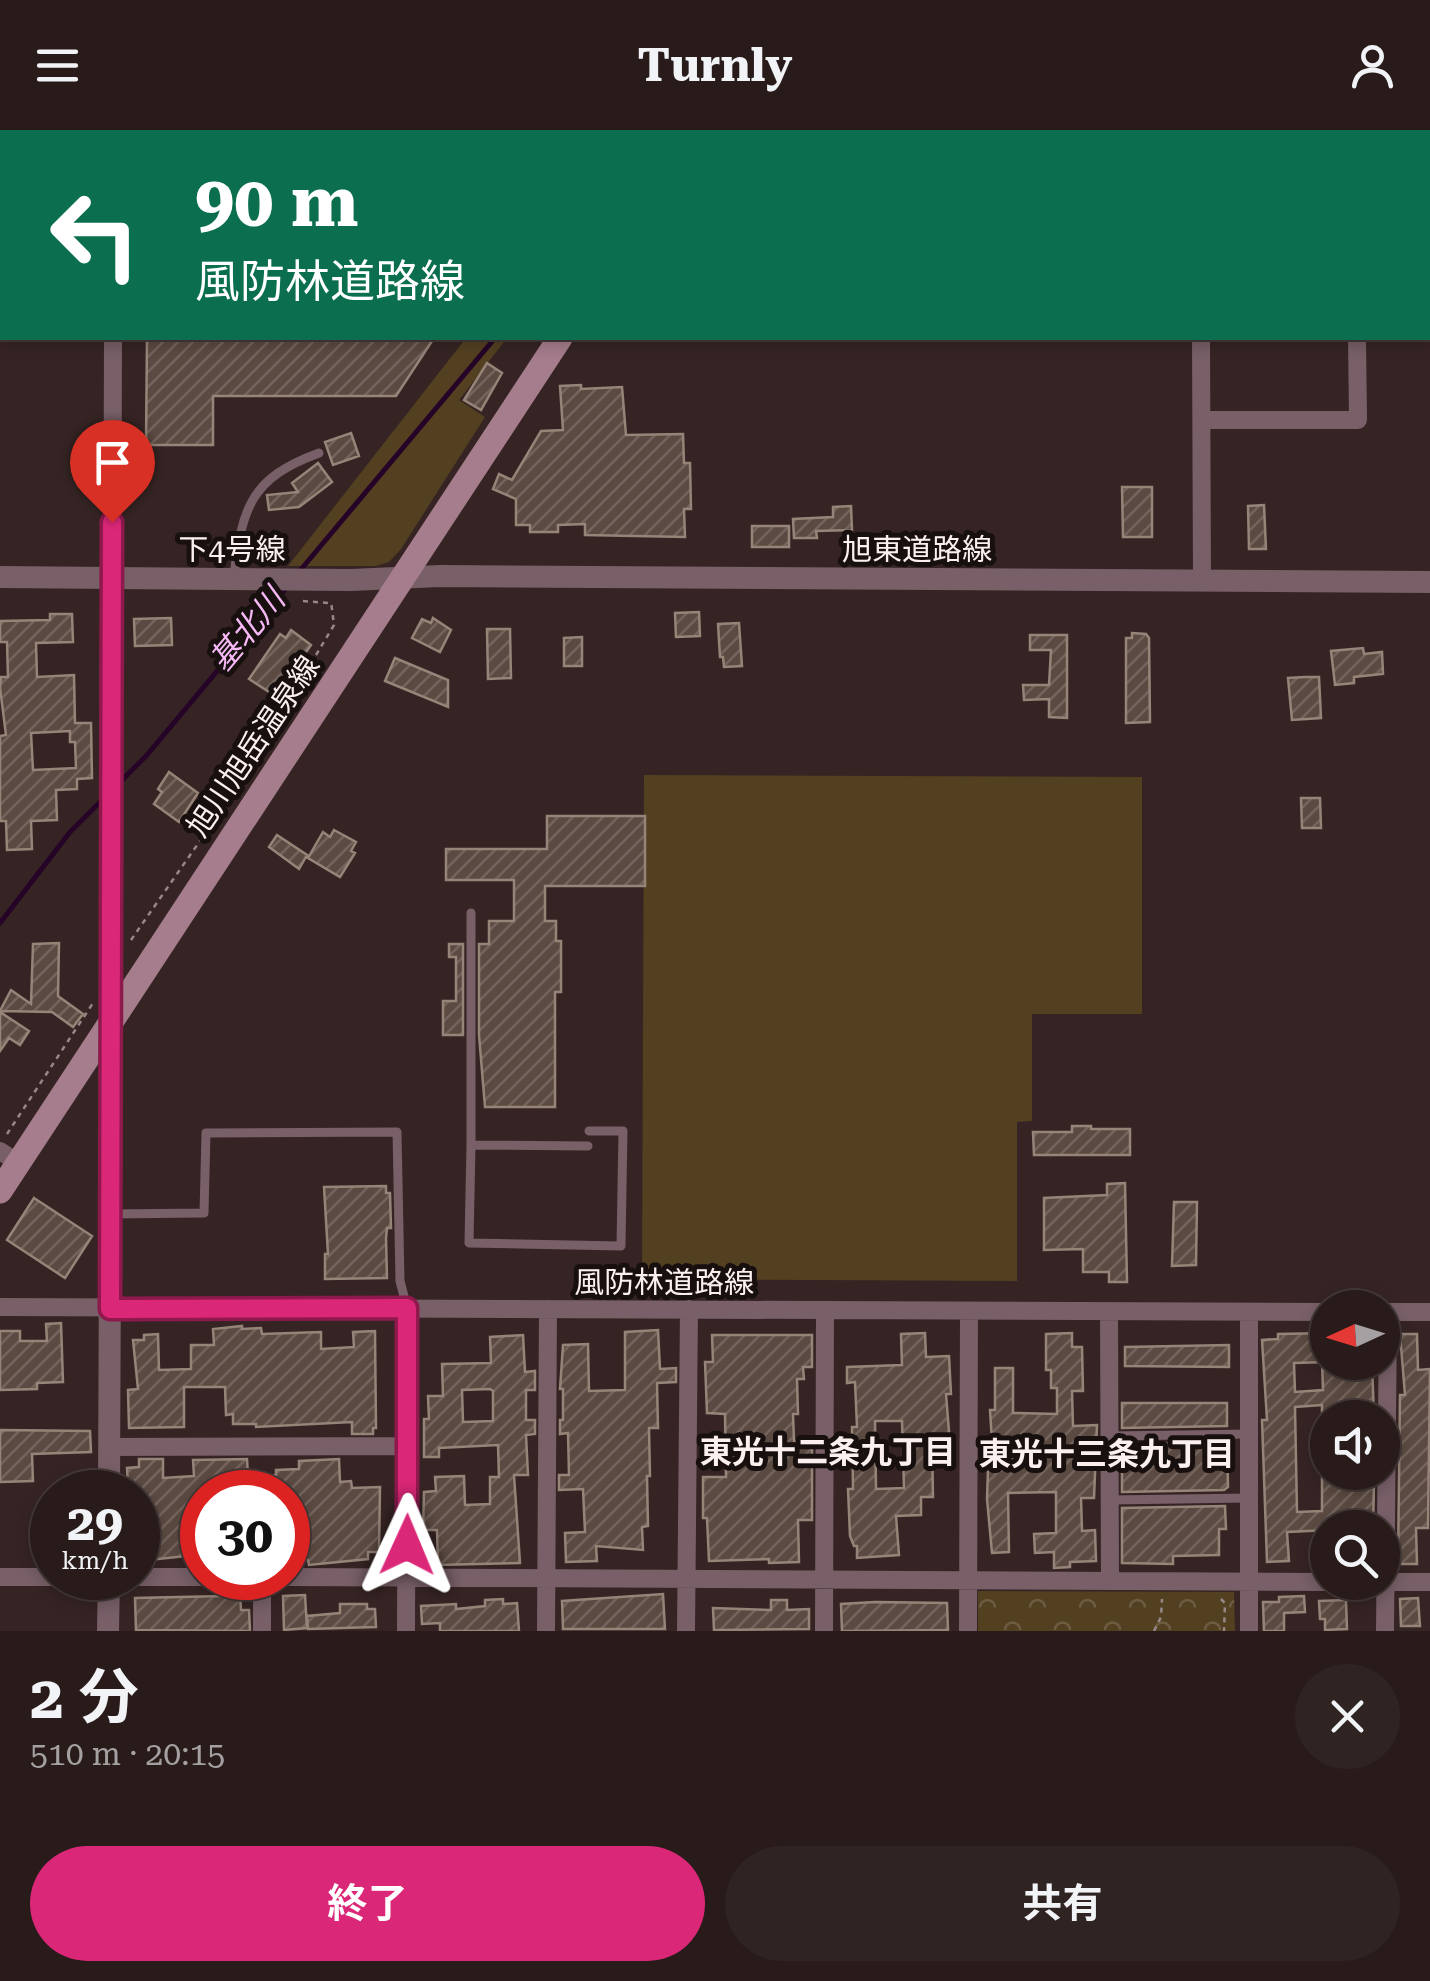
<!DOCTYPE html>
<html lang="ja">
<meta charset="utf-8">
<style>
:root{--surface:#281b1a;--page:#302423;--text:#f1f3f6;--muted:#a5a1a2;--line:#443939;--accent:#db2777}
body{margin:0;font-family:"Roboto Serif","Noto Sans JP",serif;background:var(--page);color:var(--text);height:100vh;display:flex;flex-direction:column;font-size:38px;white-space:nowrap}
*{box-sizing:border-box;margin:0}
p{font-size:32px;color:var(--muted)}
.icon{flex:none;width:55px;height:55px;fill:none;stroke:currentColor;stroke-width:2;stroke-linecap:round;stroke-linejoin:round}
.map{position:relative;height:1501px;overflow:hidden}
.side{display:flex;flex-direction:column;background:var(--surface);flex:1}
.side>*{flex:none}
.banner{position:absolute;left:0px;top:0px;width:1430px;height:210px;box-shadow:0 5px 15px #0003,0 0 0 2px var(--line);background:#0b6e4f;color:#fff;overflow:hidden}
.needle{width:65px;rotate:266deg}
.controls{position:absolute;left:1310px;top:1160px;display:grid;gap:20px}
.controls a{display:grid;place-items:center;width:90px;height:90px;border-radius:50%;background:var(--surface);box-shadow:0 5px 15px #0003,0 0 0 2px var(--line);font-size:50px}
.speed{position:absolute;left:30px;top:1340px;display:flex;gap:20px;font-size:50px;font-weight:700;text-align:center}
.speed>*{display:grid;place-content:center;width:130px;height:130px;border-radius:50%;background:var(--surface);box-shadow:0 5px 15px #0003,0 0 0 2px var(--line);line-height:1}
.speed small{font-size:25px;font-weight:400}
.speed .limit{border:15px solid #d22;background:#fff;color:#111}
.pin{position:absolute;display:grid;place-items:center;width:85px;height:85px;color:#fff;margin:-102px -42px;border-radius:50% 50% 50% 0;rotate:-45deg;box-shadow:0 0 10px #0007}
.pin .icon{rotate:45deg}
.me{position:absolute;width:110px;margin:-55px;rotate:1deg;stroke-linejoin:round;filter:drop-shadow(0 0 8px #0008)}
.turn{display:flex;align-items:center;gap:35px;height:210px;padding:0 30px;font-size:45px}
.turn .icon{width:130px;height:130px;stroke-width:2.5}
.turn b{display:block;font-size:70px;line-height:85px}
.round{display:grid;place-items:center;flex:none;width:105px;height:105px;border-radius:52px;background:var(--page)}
.headline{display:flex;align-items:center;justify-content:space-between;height:170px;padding:0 30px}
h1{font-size:60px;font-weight:700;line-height:75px}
.action{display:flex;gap:20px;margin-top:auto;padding:20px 30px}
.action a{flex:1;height:115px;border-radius:60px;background:var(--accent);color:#fff;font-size:40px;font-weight:700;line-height:115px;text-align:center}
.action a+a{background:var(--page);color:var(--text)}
header{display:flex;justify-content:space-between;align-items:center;height:130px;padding:0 30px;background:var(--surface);font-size:45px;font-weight:700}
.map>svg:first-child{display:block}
</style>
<header><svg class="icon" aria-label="menu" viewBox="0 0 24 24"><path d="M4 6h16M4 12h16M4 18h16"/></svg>Turnly<svg class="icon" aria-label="person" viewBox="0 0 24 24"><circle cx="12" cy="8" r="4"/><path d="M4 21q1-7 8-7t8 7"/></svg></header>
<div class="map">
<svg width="1430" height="1501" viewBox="0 0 1430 1501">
<defs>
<pattern id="park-crowns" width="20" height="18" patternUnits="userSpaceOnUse" patternTransform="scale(2.5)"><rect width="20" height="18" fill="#534021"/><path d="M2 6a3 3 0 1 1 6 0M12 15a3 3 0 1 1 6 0" fill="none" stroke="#6d5c42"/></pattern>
<pattern id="building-hatch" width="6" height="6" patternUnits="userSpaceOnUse" patternTransform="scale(2.5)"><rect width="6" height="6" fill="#5b4a41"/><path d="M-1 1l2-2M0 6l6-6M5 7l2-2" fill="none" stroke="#73645d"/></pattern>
</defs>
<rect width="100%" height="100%" fill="#352423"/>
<!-- green -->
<path fill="#534021" d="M 466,208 L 507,208 L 459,270 L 485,287 L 401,419 L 389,432 L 376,436 L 288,436 Z
M 644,645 L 1142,647 L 1142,884 L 1032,884 L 1032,991 L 1017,992 L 1017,1151 L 642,1149 Z"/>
<!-- park -->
<path fill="url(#park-crowns)" d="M 978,1461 L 1234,1462 L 1235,1501 L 978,1501 Z"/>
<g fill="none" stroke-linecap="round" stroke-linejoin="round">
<!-- stream -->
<path stroke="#250427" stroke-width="5" d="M 587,0 L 587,2
M 298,443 L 495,208
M 116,656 L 147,625 L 288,456
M 0,793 L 70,702 L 105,667"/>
</g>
<!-- building -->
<path fill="url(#building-hatch)" stroke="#968479" stroke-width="2.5" fill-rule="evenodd" d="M 147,208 L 434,208 L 396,266 L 213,266 L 213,315 L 146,315 Z
M 487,233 L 502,243 L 481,280 L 464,270 Z
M 581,255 L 581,259 L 622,257 L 626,305 L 683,304 L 684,333 L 690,333 L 691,379 L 684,379 L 685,407 L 585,405 L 585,394 L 558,395 L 558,402 L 530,402 L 530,395 L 516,395 L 516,369 L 493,359 L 499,344 L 512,350 L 541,301 L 563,300 L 560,256 Z
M 351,303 L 359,326 L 333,335 L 325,312 Z
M 318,333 L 332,352 L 299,377 L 269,380 L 267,365 L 298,362 L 292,353 Z
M 1122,357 L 1152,357 L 1152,407 L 1123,407 Z
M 1264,375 L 1266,419 L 1249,419 L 1248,376 Z
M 851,376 L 852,400 L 816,401 L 817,408 L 794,408 L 793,389 L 833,387 L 833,377 Z
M 752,396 L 789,396 L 789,417 L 752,417 Z
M 699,482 L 700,506 L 676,507 L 675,483 Z
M 50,484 L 72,484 L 73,512 L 36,513 L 37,547 L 74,545 L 75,593 L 91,593 L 92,648 L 77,649 L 77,659 L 56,660 L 57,690 L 31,691 L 32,719 L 7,720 L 6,691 L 0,691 L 0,606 L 6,605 L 0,558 L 1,547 L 8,547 L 7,512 L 0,512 L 0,491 L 50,490 ZM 70,601 L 70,612 L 75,612 L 76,638 L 33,640 L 31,603 Z
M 171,488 L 172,515 L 135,516 L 134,489 Z
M 433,488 L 451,500 L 440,522 L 412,508 L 422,489 L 431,493 Z
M 739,493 L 742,536 L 724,537 L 723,527 L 720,527 L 718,494 Z
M 487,499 L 510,499 L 511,548 L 488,549 Z
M 291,500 L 311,515 L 292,542 L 296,544 L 280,569 L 249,549 L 280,504 L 286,508 Z
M 1132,503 L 1146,504 L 1149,508 L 1150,592 L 1126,593 L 1126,508 L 1132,508 Z
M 1030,505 L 1067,505 L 1067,588 L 1049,587 L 1049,569 L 1024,570 L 1023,555 L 1049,555 L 1051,520 L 1030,520 Z
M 582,507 L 582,536 L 564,536 L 564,508 Z
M 1363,518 L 1364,524 L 1382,522 L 1383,544 L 1354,547 L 1354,553 L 1335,555 L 1331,521 Z
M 395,528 L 448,550 L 448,577 L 385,551 Z
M 1305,547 L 1319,547 L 1321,588 L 1292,590 L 1288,548 Z
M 169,642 L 198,663 L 179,692 L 154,674 L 162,662 L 158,659 Z
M 1301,668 L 1320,668 L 1321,698 L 1302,698 Z
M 547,686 L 645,686 L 645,756 L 545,756 L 545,791 L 556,791 L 556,811 L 561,811 L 561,862 L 555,862 L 555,977 L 485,977 L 479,905 L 479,814 L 489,814 L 489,791 L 514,791 L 514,750 L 446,750 L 446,719 L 547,719 Z
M 334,700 L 356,712 L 351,721 L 355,723 L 340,747 L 308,728 L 323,702 L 330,707 Z
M 277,705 L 307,725 L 299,739 L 269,717 Z
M 59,813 L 58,866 L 83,884 L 73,897 L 52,882 L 0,881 L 11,860 L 31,874 L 33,814 Z
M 449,814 L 463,814 L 463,905 L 443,905 L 443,871 L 456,871 L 456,827 L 449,827 Z
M 0,882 L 29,901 L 20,915 L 9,908 L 0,921 Z
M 1072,996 L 1091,996 L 1091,999 L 1130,999 L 1130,1025 L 1034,1025 L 1033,1002 L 1072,1002 Z
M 1125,1053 L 1127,1152 L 1109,1152 L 1109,1142 L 1083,1142 L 1083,1119 L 1044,1120 L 1044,1068 L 1107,1065 L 1107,1054 Z
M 386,1056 L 386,1063 L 390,1063 L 391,1098 L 387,1098 L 386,1108 L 387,1148 L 325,1149 L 325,1124 L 328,1124 L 324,1057 Z
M 34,1068 L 92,1106 L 65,1148 L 7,1110 Z
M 1174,1072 L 1197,1072 L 1196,1135 L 1172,1136 Z
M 61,1193 L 63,1252 L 37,1253 L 37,1259 L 0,1260 L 0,1201 L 20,1201 L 20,1211 L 47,1211 L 46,1194 Z
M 242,1196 L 242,1199 L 261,1198 L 262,1204 L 321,1202 L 321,1219 L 354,1217 L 353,1202 L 375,1201 L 376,1298 L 373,1298 L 373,1304 L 352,1304 L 352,1292 L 256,1297 L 256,1294 L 233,1294 L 233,1284 L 226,1285 L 225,1257 L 184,1257 L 184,1297 L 129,1298 L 128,1260 L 138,1259 L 133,1210 L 144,1210 L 144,1205 L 158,1204 L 159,1240 L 191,1239 L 191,1215 L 214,1215 L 213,1199 Z
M 658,1200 L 660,1239 L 676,1238 L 676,1252 L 657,1253 L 658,1298 L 649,1298 L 650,1346 L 647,1346 L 648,1396 L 642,1397 L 643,1420 L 596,1416 L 597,1431 L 566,1432 L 565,1403 L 585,1402 L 583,1359 L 559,1360 L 559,1345 L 569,1345 L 568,1303 L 560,1304 L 560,1290 L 563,1290 L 563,1259 L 560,1259 L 563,1215 L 588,1214 L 589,1261 L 625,1260 L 625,1202 Z
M 925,1203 L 926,1227 L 949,1226 L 951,1264 L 946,1264 L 950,1314 L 932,1314 L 933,1367 L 921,1367 L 921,1385 L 896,1386 L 899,1425 L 857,1428 L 857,1416 L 854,1416 L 850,1406 L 848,1359 L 853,1359 L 852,1297 L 857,1297 L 855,1252 L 847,1253 L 847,1237 L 902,1235 L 901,1204 ZM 875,1291 L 902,1291 L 904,1358 L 876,1359 Z
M 1072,1203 L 1072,1217 L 1082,1217 L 1083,1261 L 1072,1261 L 1073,1296 L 1097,1295 L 1094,1368 L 1081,1368 L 1082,1401 L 1095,1400 L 1096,1431 L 1070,1432 L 1070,1437 L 1054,1438 L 1054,1422 L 1035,1423 L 1034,1404 L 1056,1403 L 1056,1362 L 1008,1363 L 1009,1422 L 992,1423 L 987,1369 L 988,1340 L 1003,1340 L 1001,1310 L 992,1311 L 990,1280 L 995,1280 L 995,1238 L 1013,1238 L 1013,1283 L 1057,1284 L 1057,1258 L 1051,1258 L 1051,1240 L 1046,1240 L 1046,1204 Z
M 1328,1203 L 1328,1232 L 1294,1233 L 1295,1262 L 1323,1260 L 1322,1232 L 1372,1232 L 1374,1288 L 1322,1288 L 1322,1275 L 1295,1277 L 1297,1382 L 1322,1381 L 1322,1342 L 1346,1342 L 1347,1353 L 1374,1352 L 1373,1398 L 1287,1402 L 1289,1431 L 1267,1432 L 1262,1290 L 1267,1290 L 1262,1210 L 1278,1209 L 1278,1204 Z
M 1400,1204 L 1417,1204 L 1418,1240 L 1430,1239 L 1428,1398 L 1416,1398 L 1417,1434 L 1398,1434 L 1400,1265 L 1405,1265 Z
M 523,1205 L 525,1242 L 535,1241 L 535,1260 L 526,1260 L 526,1290 L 535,1290 L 535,1304 L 526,1305 L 528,1345 L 514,1345 L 520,1433 L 438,1435 L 437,1400 L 423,1400 L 424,1362 L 436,1361 L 435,1347 L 464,1346 L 465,1375 L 490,1374 L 490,1347 L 499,1347 L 498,1315 L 439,1318 L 439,1327 L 424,1327 L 424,1289 L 429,1289 L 428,1266 L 443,1266 L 442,1234 L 491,1233 L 490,1207 ZM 490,1259 L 493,1261 L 493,1291 L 463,1292 L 462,1260 Z
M 712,1205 L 812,1205 L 812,1237 L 803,1237 L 804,1249 L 797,1249 L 798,1284 L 793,1284 L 794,1311 L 812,1310 L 812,1390 L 798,1390 L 799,1432 L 769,1433 L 769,1429 L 709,1431 L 707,1388 L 703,1388 L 703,1347 L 726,1347 L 725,1284 L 707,1283 L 705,1232 L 713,1232 Z
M 1229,1215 L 1229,1237 L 1125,1236 L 1125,1217 Z
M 1122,1273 L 1227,1273 L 1227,1296 L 1122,1298 Z
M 0,1300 L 90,1301 L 91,1322 L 32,1324 L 33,1351 L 0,1352 Z
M 1227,1312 L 1228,1357 L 1224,1360 L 1122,1362 L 1122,1314 Z
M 139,1329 L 163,1329 L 163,1348 L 194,1346 L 193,1330 L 247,1329 L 248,1346 L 276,1345 L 276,1340 L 299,1339 L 299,1331 L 339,1329 L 340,1352 L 351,1351 L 352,1358 L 380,1357 L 379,1422 L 368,1422 L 368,1429 L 309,1435 L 308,1430 L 298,1430 L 298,1416 L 288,1417 L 288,1362 L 202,1362 L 202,1372 L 195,1372 L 197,1425 L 138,1431 L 138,1358 L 128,1358 L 127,1338 L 139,1337 Z
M 1225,1376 L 1226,1399 L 1219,1399 L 1219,1425 L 1173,1426 L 1173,1434 L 1122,1433 L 1122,1378 Z
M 240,1463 L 241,1480 L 249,1480 L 250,1501 L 136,1500 L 135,1468 L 224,1466 Z
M 663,1464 L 665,1499 L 563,1499 L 562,1471 Z
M 305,1465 L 307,1498 L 284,1500 L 283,1466 Z
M 1304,1466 L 1305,1482 L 1284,1483 L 1284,1501 L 1264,1501 L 1263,1472 L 1279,1472 L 1279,1467 Z
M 1418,1468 L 1420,1496 L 1401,1496 L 1400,1469 Z
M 503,1469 L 503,1474 L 517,1473 L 519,1501 L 440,1501 L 440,1493 L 422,1494 L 421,1476 L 456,1474 L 456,1479 L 485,1476 L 485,1470 Z
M 771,1470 L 787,1470 L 787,1480 L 809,1479 L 809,1499 L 714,1500 L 713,1478 L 771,1480 Z
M 1346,1470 L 1347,1499 L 1325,1500 L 1325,1489 L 1320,1489 L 1319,1471 Z
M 875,1472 L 947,1473 L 948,1500 L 842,1501 L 841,1474 Z
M 340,1474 L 367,1474 L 367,1479 L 375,1479 L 376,1497 L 308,1499 L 307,1486 L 340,1483 Z"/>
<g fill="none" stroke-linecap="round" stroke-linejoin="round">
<!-- path -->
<path stroke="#968887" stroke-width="2.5" stroke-dasharray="5 5" stroke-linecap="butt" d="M 303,471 L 329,473
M 131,810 L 234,662 L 334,495 L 331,471
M 7,1004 L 93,873
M 1221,1469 L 1225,1473 L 1224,1501
M 1154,1501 L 1161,1487 L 1162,1469"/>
<!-- service -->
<path stroke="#785f68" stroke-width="9" d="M 486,0 L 486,2
M 234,446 C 242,377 251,348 319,323
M 471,1015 L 471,783
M 588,1016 L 471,1015 L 469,1113 L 621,1116 L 623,1001 L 589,1001
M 110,1084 L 204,1083 L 206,1003 L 397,1002 L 400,1151 L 407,1178
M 1110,1306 L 1249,1304
M 1110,1370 L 1249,1368"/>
<!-- minor -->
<path stroke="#785f68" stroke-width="18" d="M 113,2 L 113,0
M 1201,208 L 1202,451
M 1202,290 L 1358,290 L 1357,208
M 111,892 L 113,208
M 0,1021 L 18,1033
M 0,1177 L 1328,1182
M 1109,1182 L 1110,1450
M 1382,1182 L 1430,1182
M 109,1317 L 409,1316
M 0,1447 L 52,1447
M 138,1447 L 202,1447
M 288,1447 L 1328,1452
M 262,1448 L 262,1501
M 1382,1452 L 1430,1452
M 406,1501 L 407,1178
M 546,1501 L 548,1179
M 686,1501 L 689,1179
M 824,1501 L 825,1182
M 968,1501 L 969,1181
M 1249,1501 L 1249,1182
M 1385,1501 L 1388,1182"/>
<!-- tertiary -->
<path stroke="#785f68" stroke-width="22" d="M 0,447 L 351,450 L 440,446 L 1430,452
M 109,1362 L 111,893
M 108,1501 L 109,1448"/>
<!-- secondary -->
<path stroke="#a57d8c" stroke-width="25" d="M 697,2 L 698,0
M 0,1061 L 560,208"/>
</g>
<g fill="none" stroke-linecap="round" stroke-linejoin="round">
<!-- route casing -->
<g stroke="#8e194d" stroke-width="25">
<path id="route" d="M 112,392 L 110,1179 L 407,1178 L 407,1415"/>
</g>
<!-- route -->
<use href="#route" stroke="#db2777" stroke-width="18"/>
</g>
<g text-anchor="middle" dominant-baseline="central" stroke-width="10" stroke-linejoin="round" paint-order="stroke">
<!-- street labels -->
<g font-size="30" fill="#fcf0ef" stroke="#17100f">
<text x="232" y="419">下4号線</text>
<text x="917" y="419">旭東道路線</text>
<text transform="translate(253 616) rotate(-56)">旭川旭岳温泉線</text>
<text x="664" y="1152">風防林道路線</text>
</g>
<!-- water labels -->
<g font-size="32" font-style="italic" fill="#f5b8f5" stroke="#17100f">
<text transform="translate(247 500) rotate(-50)">基北川</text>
</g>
<!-- neighbourhood labels -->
<g font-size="32" font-weight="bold" fill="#fcf0ef" stroke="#17100f">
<text x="828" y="1322">東光十二条九丁目</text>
<text x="1107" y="1324">東光十三条九丁目</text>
</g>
</g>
</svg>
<div class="controls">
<a><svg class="needle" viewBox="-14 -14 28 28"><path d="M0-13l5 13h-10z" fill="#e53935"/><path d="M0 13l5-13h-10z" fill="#a5a1a2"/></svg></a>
<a><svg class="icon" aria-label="sound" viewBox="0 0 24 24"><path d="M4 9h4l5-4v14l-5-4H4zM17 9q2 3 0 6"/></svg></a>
<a><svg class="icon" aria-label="search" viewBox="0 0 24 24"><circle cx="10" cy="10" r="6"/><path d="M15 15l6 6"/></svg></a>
</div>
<div class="speed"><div>29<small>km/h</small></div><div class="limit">30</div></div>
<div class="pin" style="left:112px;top:392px;background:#d93025"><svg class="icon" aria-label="arrive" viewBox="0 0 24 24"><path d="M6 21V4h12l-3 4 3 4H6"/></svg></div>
<svg class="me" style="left:407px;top:1415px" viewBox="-20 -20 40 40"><path d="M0-17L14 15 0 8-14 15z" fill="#db2777" stroke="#fff" stroke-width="4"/></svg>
<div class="banner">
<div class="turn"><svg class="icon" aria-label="left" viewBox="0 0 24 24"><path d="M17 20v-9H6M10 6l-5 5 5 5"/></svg><div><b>90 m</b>風防林道路線</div></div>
</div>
</div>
<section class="side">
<div class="headline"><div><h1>2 分</h1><p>510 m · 20:15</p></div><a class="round"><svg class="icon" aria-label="close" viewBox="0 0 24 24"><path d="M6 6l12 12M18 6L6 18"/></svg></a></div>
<div class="action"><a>終了</a><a>共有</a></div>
</section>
